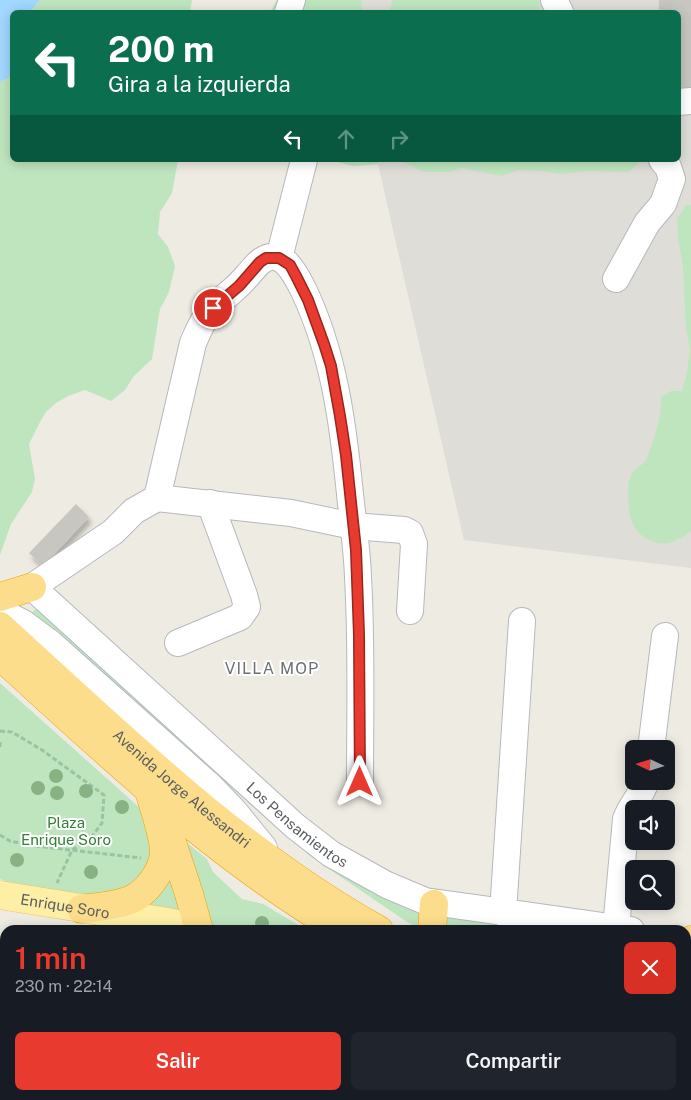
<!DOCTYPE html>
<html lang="es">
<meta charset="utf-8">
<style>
:root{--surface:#171b24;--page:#20242c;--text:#f1f3f6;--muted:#9ea1a6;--accent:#e83a2e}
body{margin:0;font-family:"Public Sans",sans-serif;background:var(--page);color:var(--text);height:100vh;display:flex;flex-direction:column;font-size:19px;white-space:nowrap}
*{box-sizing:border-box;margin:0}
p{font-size:16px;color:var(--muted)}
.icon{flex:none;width:28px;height:28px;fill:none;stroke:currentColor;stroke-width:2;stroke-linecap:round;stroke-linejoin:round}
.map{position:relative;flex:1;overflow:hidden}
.panel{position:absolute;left:0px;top:925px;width:691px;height:175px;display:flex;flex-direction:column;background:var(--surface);border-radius:15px 15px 0 0;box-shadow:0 2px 12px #0003}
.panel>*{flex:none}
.hud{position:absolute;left:10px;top:10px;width:671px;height:152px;border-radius:8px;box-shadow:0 2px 12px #0003;background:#0b6e4f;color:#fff;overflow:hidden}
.needle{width:32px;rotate:274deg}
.tools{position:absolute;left:625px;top:740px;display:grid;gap:10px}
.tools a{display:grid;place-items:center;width:50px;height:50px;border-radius:8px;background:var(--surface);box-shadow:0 2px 12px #0003;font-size:25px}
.pin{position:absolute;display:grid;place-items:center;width:42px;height:42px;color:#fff;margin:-21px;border:2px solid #fff;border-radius:50%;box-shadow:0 1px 5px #0007}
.me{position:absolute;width:55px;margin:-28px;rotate:0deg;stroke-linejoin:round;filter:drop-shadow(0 0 4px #0008)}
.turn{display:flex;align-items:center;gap:18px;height:105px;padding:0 15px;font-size:22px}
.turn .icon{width:65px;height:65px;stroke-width:2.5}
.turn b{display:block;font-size:35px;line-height:42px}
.lanes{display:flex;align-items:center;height:48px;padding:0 15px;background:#0003;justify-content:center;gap:25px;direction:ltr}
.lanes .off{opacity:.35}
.round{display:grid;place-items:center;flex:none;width:52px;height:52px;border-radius:8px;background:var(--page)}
.head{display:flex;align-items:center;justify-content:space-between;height:85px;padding:0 15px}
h1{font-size:30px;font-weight:600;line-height:38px;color:var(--accent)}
.primary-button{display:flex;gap:10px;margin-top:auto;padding:10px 15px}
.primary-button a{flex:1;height:58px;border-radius:8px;background:var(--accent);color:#fff;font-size:20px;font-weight:600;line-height:58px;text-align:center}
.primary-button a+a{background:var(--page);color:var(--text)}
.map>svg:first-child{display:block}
</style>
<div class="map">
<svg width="691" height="1100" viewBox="0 0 691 1100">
<defs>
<filter id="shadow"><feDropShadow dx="3" dy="5.5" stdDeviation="2.5" flood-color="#0004"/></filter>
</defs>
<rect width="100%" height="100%" fill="#eeebe3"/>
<!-- industrial -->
<path fill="#dfddd7" d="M 340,0 L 691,0 L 691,568 L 464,540 L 377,160 L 679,160 L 679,12 L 342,12 Z"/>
<!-- education -->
<path fill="#dddad1" d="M 206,1095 L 661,1095 L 668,1098 L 668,1100 L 206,1100 Z"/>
<!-- green -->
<path fill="#bfe5bf" d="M 40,0 L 192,0 L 190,12 L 30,12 Z
M 277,0 L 361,0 L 362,12 L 270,12 Z
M 392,0 L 539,0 L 540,12 L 390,12 Z
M 12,76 L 12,160 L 178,160 L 172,193 L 160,212 L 158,234 L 168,247 L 175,266 L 169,292 L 160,309 L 152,359 L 134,376 L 125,390 L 111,401 L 85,390 L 68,396 L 56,403 L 46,412 L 40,422 L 29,444 L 35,479 L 32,492 L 11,524 L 0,555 L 0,82 Z
M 329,160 L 379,160 L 378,164 L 353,166 Z
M 400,160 L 638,160 L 639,163 L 629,172 L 588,171 L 561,174 L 541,171 L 518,170 L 502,176 L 461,168 L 449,172 L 424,172 Z
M 686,205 L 691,205 L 691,531 C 678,541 665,548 649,540 C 631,532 628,513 628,495 C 628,489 628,481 631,476 C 634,468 642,466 646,460 C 648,457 649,452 650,449 C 657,431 661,415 661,397 L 671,391 L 682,391 L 687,372 L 690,350 L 686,328 L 683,267 L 678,237 L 677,219 Z
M 37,608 L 425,915 L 544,930 L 422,930 L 410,924 L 310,856 L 31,613 Z
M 0,683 L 140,808 L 155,830 L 151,871 L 108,901 L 10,883 L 0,879 Z
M 180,837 L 207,859 L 213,872 L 242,899 L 263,904 L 307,930 L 212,930 Z
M 170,856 L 182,911 L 136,906 Z
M 686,963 L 691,963 L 691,1023 L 686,1021 Z
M 411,1095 L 658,1095 L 657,1100 L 411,1100 Z"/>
<!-- water -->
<path fill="#a2d7fe" d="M 0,0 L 40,0 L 30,12 L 12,12 L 12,76 L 0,82 Z"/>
<!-- building -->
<path fill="#c8c6c0" filter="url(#shadow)" d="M 659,0 L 691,0 L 691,94 L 679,93 L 679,12 L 659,12 Z
M 76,504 L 89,517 L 43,566 L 29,553 Z
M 103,1095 L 127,1095 L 127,1100 L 102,1100 Z"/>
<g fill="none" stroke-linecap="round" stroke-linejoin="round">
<!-- minor casing -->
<g stroke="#b5b9bd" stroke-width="28">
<g id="minor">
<path d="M 554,0 L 560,12"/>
<path d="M 288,12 L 292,0"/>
<path d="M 679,102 L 691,101"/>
<path d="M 279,258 L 304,160"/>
<path d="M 616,279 L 647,223 L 663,204 L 672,179 L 668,167 L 662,160"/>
<path d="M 157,498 L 291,513 L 353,526 L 404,530 L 410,533 L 414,544 L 410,611"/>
<path d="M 0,611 L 23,623 L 50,643 L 211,787 L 234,811 L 264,848"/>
<path d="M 178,643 L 240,617 L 247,607 L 244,595 L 210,503"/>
<path d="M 651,749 L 665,636"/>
<path id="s1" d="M 360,782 C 360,714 362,645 358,577 C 357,549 353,522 350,494 C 343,424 334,353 303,289 C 295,273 281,245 260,262 C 255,266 251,272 247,276 C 236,290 220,299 209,313 C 202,321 198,332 193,343 L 157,498 L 134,511 L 113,532 L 32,587 L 295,826 L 331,854 L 387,885 L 425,901 L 631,930"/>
<path d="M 503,913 L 522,621"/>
<path d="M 616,928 L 626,819 C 631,805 642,795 646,781"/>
<path d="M 310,1095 L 332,1097"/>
<path d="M 92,1100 L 93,1095"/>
<path d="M 141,1100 L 142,1095"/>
<path d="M 285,1100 L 294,1095"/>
</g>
</g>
<!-- major casing -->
<g stroke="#f0c359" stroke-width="29">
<g id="major">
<path id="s2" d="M 0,895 L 168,922 L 181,925 L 189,930"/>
<path d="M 183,1100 L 184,1095"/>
</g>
</g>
<!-- highway casing -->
<g stroke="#eea102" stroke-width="29">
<g id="highway">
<path d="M 0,597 L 32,587"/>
<path id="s3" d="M 0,626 C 120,735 237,851 379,930"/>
<path d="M 0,656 C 107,753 214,856 340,930"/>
<path d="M 168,830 L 189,894 L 199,930"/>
<path d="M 81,909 C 97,907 115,906 130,900 C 147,893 163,871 164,852 C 164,835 153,805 148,788"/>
<path d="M 432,930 L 434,904"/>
<path d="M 686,942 L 691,940"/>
<path d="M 686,1054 L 691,1055"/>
<path d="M 686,1074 L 691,1076"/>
</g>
</g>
<!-- path -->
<path stroke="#97c4a3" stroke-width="3" stroke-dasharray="5 2.5" stroke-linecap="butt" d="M 0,731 L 12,732 L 42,750 L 104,795 L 102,823 L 90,839 L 72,850 L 57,883
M 0,742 L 0,749
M 0,835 L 10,841 L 35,846 L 141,858
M 668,1100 L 668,1098"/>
<!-- minor -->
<use href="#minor" stroke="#fff" stroke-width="26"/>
<!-- major -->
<use href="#major" stroke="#feefa7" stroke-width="28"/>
<!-- highway -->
<use href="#highway" stroke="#fcdd8b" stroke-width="28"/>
</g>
<!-- trees -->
<g fill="#88b184">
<circle cx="56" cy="776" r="7"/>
<circle cx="38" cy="788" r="7"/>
<circle cx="86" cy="791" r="7"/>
<circle cx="57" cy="793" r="7"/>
<circle cx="122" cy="807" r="7"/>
<circle cx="17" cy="860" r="7"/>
<circle cx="91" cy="872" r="7"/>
<circle cx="262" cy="923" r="7"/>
</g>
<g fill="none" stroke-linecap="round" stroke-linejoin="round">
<!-- route casing -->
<g stroke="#97261e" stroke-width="12">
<path id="route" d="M 213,308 L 239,286 L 260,262 L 266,258 L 279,258 L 290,265 L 296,276 L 308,300 L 324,344 L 331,366 L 340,416 L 346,455 L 356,550 L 359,635 L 360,782"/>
</g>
<!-- route -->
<use href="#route" stroke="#e83a2e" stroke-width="9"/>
</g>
<g text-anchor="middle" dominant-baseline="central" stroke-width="4" stroke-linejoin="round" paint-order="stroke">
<!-- street labels -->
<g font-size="15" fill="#5b5f63" stroke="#fff">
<text stroke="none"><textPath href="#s3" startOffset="244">Avenida Jorge Alessandri</textPath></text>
<text stroke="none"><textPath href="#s1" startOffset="1336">Los Pensamientos</textPath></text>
<text stroke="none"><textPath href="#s2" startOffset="66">Enrique Soro</textPath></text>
</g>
<!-- park labels -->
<g font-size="15" fill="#348137" stroke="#fff">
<text x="66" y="822">Plaza<tspan x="66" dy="17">Enrique Soro</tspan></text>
</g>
<!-- neighbourhood labels -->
<g font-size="16" letter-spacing="1" fill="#6c7175" stroke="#fff">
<text x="272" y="668">VILLA MOP</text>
</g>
</g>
</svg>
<div class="tools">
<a><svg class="needle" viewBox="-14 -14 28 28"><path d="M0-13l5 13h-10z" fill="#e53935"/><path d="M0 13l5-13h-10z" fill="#9ea1a6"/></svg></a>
<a><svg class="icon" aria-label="sound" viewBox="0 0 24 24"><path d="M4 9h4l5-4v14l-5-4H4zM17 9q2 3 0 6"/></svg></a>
<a><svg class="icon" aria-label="search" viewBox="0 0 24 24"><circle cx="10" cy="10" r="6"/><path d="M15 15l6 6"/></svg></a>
</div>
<div class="pin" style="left:213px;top:308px;background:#d93025"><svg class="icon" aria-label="arrive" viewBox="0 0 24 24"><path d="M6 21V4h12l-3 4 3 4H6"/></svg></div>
<svg class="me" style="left:360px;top:782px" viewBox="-20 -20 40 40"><path d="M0-17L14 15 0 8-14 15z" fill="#e83a2e" stroke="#fff" stroke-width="4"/></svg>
<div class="hud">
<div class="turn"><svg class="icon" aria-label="left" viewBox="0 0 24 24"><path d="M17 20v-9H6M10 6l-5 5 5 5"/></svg><div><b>200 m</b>Gira a la izquierda</div></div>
<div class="lanes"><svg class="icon" aria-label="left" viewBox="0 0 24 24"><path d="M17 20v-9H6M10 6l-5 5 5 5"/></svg><svg class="icon off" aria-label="ahead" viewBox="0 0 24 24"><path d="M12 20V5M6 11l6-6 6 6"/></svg><svg class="icon off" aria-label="right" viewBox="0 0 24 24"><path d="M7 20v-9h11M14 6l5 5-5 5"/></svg></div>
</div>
<section class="panel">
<div class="head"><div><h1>1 min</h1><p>230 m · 22:14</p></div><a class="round" style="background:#d93025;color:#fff"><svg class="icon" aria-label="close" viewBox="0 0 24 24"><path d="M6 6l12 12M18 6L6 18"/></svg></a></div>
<div class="primary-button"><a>Salir</a><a>Compartir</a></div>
</section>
</div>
